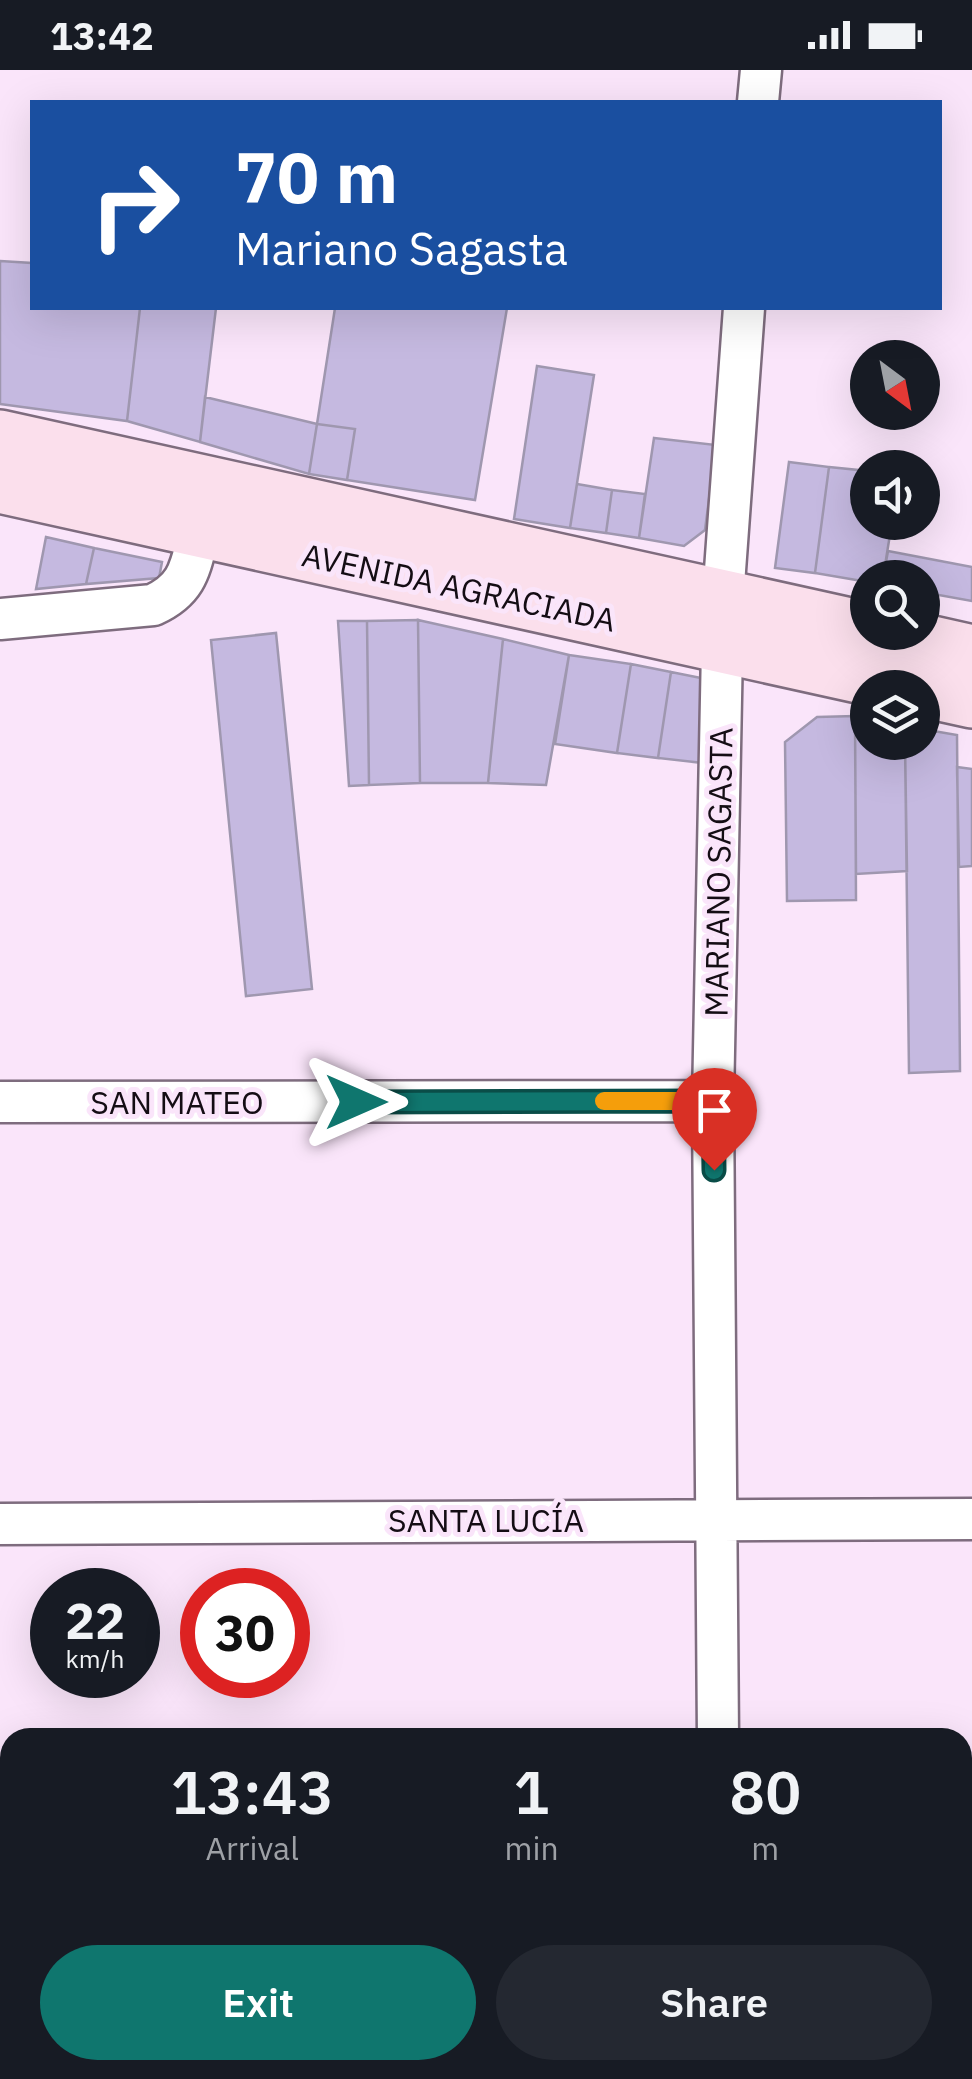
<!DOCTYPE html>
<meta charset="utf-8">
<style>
:root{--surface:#171b24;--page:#242831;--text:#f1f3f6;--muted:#9ea1a6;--accent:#0f766e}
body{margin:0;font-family:"IBM Plex Sans",sans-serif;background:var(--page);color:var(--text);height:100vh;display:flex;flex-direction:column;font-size:38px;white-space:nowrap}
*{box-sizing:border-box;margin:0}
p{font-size:32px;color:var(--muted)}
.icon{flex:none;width:55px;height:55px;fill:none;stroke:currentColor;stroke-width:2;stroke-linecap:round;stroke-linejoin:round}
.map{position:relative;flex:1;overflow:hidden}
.panel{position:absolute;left:0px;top:1658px;width:972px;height:352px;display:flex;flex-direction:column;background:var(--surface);border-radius:30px 30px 0 0;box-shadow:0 10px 40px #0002}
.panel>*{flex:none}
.top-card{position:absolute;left:30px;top:30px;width:912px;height:210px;border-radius:0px;box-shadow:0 10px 40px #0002;background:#1a4fa0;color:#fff;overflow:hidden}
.needle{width:65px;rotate:148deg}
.controls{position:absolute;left:850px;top:270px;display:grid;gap:20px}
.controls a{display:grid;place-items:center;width:90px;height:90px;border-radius:50%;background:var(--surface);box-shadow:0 10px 40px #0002;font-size:50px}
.speed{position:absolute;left:30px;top:1498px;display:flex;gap:20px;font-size:50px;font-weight:700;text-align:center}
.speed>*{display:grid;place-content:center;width:130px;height:130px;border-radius:50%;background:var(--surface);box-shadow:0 10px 40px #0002;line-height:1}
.speed small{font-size:25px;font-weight:400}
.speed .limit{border:15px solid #d22;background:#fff;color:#111}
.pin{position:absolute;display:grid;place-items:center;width:85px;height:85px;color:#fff;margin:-102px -42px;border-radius:50% 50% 50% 0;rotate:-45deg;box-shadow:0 0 10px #0007}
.pin .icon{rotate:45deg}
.me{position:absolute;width:110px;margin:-55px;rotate:90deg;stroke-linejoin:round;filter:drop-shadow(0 0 8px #0008)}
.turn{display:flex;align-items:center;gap:35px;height:210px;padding:0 40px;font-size:45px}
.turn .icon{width:130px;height:130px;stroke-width:2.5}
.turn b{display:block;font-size:70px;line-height:85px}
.eta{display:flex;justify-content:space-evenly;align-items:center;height:170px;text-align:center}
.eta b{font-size:60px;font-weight:600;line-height:70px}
.button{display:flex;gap:20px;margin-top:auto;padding:20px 40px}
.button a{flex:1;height:115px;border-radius:60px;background:var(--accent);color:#fff;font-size:40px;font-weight:600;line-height:115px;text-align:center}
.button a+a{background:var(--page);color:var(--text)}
.status{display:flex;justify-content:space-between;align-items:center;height:70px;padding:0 50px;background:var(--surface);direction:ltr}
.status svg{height:28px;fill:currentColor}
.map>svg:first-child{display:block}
</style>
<div class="status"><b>13:42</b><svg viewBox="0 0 49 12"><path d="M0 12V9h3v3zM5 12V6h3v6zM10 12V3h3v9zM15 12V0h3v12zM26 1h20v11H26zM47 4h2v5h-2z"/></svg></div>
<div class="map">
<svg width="972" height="2009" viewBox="0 0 972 2009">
<rect width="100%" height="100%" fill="#fae5fa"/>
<!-- building -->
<path fill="#c5b9e0" stroke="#9f97af" stroke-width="2.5" d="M 0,191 L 32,193 L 32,238 L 140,238 L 127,351 L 0,334 Z
M 140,238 L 216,238 L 200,372 L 127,351 Z
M 335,238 L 507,238 L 475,430 L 347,410 L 355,359 L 317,354 Z
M 537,296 L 594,305 L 570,458 L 514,449 Z
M 205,327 L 317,354 L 309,404 L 200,372 Z
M 317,354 L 355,359 L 347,410 L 309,404 Z
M 654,368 L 716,375 L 705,460 L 684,476 L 639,468 Z
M 789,392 L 829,397 L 815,503 L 775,498 Z
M 829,397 L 868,401 L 868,452 L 892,452 L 883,508 L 868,508 L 868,512 L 815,503 Z
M 577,414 L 612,420 L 606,463 L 570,458 Z
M 612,420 L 645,424 L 639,468 L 606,463 Z
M 46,467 L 94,478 L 86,514 L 36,519 Z
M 94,478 L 162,492 L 159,508 L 86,514 Z
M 888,481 L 972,497 L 972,531 L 922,522 L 922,508 L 883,508 Z
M 418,550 L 420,713 L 369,715 L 367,551 Z
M 418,550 L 503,569 L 488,713 L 420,713 Z
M 338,551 L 367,551 L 369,715 L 349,716 Z
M 276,563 L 312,919 L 246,926 L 211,570 Z
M 503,569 L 569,585 L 546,715 L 488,713 Z
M 569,585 L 631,594 L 617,683 L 555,674 Z
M 631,594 L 671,602 L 658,688 L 617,683 Z
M 671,602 L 706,609 L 703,693 L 658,688 Z
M 855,646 L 856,830 L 787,831 L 785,672 L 817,647 Z
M 855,646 L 868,649 L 868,672 L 905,672 L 907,801 L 856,804 Z
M 922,659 L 957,665 L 960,1001 L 909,1003 L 905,672 L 922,672 Z
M 957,697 L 972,699 L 972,796 L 959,797 Z"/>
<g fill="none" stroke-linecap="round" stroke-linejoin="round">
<!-- street casing -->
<g stroke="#7e6c7e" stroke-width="45">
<path id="street" d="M 758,32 L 761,0
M 0,549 L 153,535 C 190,518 190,496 200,460
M 0,1032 L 713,1031
M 0,1454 L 972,1449
M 718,1668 L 713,1031 L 723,528 L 744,238
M 717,2009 L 717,2000"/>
</g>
<!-- secondary casing -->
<g stroke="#7e6c7e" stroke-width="60">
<path id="secondary" d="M 0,368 L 868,560
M 0,415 L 917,618
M 879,562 L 972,583
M 922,619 L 972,630"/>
</g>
<!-- street -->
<use href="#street" stroke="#fff" stroke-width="40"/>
<!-- secondary -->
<use href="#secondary" stroke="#fbdfec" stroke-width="55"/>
</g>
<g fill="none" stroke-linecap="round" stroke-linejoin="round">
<!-- route casing -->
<g stroke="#0a4d48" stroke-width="25">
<path id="route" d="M 356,1032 L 713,1031 L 714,1100"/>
</g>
<!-- route -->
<use href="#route" stroke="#0f766e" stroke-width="18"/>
<!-- slow -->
<path stroke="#f59e0b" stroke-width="18" d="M 604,1031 L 689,1031"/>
</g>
<g text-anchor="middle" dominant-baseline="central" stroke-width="10" stroke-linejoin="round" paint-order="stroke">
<!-- street labels -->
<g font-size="32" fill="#140d14" stroke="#fae5fa">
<text transform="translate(459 517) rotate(12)">AVENIDA AGRACIADA</text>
<text transform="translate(718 802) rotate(-89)">MARIANO SAGASTA</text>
<text x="177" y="1032">SAN MATEO</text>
<text x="486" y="1450">SANTA LUCÍA</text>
</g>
</g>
</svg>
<div class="controls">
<a><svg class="needle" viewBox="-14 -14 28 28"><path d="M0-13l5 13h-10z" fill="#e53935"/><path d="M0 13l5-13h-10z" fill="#9ea1a6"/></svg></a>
<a><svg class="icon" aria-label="sound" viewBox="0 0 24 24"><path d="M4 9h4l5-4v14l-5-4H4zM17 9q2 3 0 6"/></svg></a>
<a><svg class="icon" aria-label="search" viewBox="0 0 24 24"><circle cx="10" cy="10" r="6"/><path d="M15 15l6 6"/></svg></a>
<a><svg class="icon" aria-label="layers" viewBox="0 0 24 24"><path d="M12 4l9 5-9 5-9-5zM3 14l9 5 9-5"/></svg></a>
</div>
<div class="speed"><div>22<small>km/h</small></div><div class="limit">30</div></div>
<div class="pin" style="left:714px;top:1100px;background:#d93025"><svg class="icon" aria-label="arrive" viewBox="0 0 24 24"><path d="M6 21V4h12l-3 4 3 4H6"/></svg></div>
<svg class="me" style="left:356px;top:1032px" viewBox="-20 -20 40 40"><path d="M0-17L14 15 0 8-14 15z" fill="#0f766e" stroke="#fff" stroke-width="4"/></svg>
<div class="top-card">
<div class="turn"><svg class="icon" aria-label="right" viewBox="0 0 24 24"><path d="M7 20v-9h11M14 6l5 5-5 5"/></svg><div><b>70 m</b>Mariano Sagasta</div></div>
</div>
<section class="panel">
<div class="eta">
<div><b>13:43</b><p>Arrival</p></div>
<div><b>1</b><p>min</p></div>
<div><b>80</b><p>m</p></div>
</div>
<div class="button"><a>Exit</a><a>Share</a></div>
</section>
</div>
